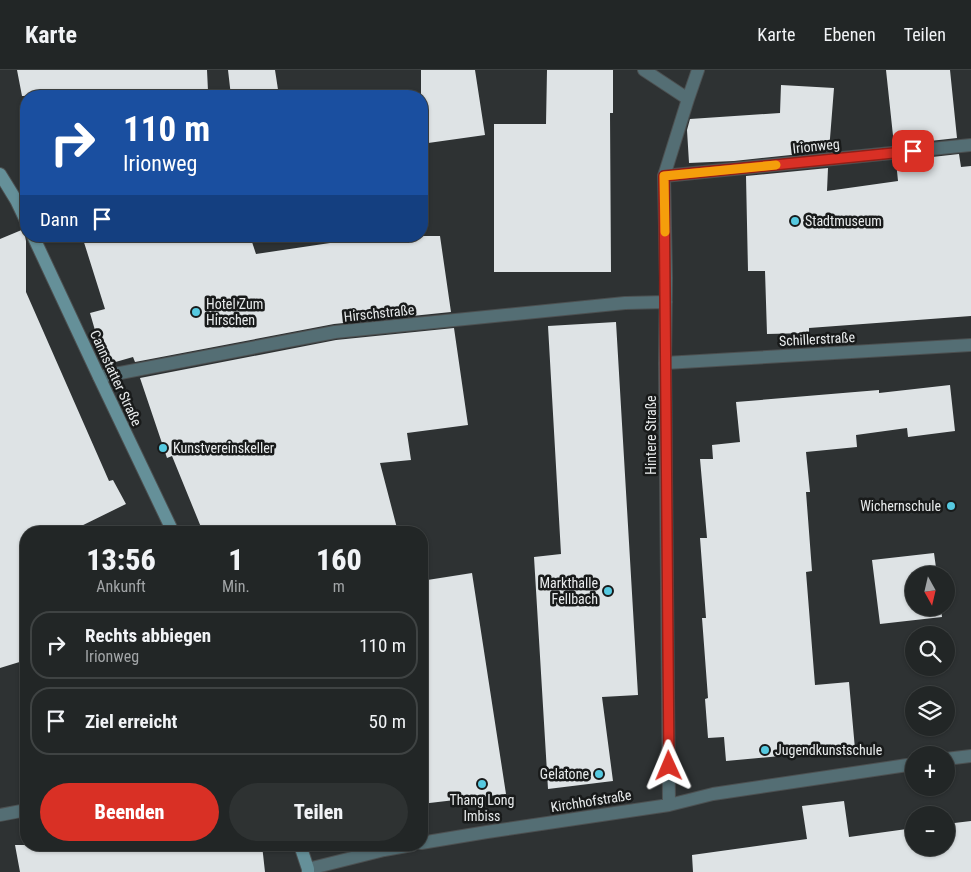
<!DOCTYPE html>
<html lang="de">
<meta charset="utf-8">
<style>
:root{--surface:#222626;--page:#2e3232;--text:#f1f3f6;--muted:#a2a5a7;--line:#3f4343;--accent:#d93025}
body{margin:0;font-family:"Roboto Condensed",sans-serif;background:var(--page);color:var(--text);height:100vh;display:flex;flex-direction:column;font-size:19px;white-space:nowrap}
*{box-sizing:border-box;margin:0}
p{font-size:16px;color:var(--muted)}
.icon{flex:none;width:28px;height:28px;fill:none;stroke:currentColor;stroke-width:2;stroke-linecap:round;stroke-linejoin:round}
.map{position:relative;flex:1;overflow:hidden}
.sheet{position:absolute;left:20px;top:456px;width:408px;height:325px;display:flex;flex-direction:column;background:var(--surface);border-radius:20px;box-shadow:0 1px 4px #0004,0 0 0 1px var(--line)}
.sheet>*{flex:none}
.guide{position:absolute;left:20px;top:20px;width:408px;height:152px;border-radius:20px;box-shadow:0 1px 4px #0004,0 0 0 1px var(--line);background:#1a4fa0;color:#fff;overflow:hidden}
.needle{width:32px;rotate:172deg}
.buttons{position:absolute;left:905px;top:496px;display:grid;gap:10px}
.buttons a{display:grid;place-items:center;width:50px;height:50px;border-radius:50%;background:var(--surface);box-shadow:0 1px 4px #0004,0 0 0 1px var(--line);font-size:25px}
.pin{position:absolute;display:grid;place-items:center;width:42px;height:42px;color:#fff;margin:-21px;border-radius:10px;box-shadow:0 2px 8px #0006}
.me{position:absolute;width:55px;margin:-28px;rotate:359deg;stroke-linejoin:round;filter:drop-shadow(0 0 4px #0008)}
.turn{display:flex;align-items:center;gap:18px;height:105px;padding:0 20px;font-size:22px}
.turn .icon{width:65px;height:65px;stroke-width:2.5}
.turn b{display:block;font-size:35px;line-height:42px}
.then{display:flex;align-items:center;height:48px;padding:0 20px;background:#0003;gap:10px;font-size:19px}
.eta{display:flex;justify-content:space-evenly;align-items:center;height:85px;text-align:center}
.eta b{font-size:30px;font-weight:800;line-height:35px}
.cta{display:flex;gap:10px;margin-top:auto;padding:10px 20px}
.cta a{flex:1;height:58px;border-radius:30px;background:var(--accent);color:#fff;font-size:20px;font-weight:800;line-height:58px;text-align:center}
.cta a+a{background:var(--page);color:var(--text)}
ul{padding:0;list-style:none}
li{display:flex;align-items:center;gap:15px;height:68px;margin:0 10px 8px;padding:0 10px;border:2px solid var(--line);border-radius:20px}
li div{flex:1}
li b{display:block;font-size:19px}
li em{font-style:normal}
header{display:flex;align-items:center;gap:30px;box-sizing:border-box;height:70px;padding:0 25px;background:var(--surface);border-bottom:1px solid var(--line)}
header strong{font-size:24px}
nav{display:flex;gap:28px;margin-inline-start:auto;font-size:18px}
.map>svg:first-child{display:block}
</style>
<header>
<strong>Karte</strong>
<nav><a>Karte</a><a>Ebenen</a><a>Teilen</a></nav>
</header>
<div class="map">
<svg width="971" height="802" viewBox="0 0 971 802">
<rect width="100%" height="100%" fill="#2e3233"/>
<!-- building -->
<path fill="#dee3e5" d="M 17,0 L 207,0 L 208,21 L 143,26 L 22,26 Z
M 228,0 L 275,0 L 279,26 L 231,26 Z
M 421,0 L 475,0 L 485,65 L 421,74 Z
M 547,0 L 613,0 L 613,43 L 610,43 L 611,202 L 494,202 L 494,54 L 546,54 Z
M 886,0 L 950,0 L 957,68 L 894,75 Z
M 781,15 L 834,18 L 829,81 L 734,91 L 689,93 L 687,60 L 690,49 L 780,43 Z
M 959,84 L 961,97 L 971,96 L 971,246 L 809,258 L 809,263 L 767,264 L 765,201 L 748,201 L 746,106 L 828,98 L 827,121 L 898,111 L 896,91 Z
M 24,159 L 26,159 L 25,166 L 26,171 L 26,222 L 109,411 L 113,410 L 126,434 L 69,462 L 26,462 L 26,590 L 0,598 L 0,169 Z
M 82,166 L 250,166 L 256,184 L 330,173 L 329,166 L 440,166 L 451,242 L 334,254 L 135,292 L 133,287 L 105,295 L 90,243 L 105,239 Z
M 616,252 L 638,625 L 602,627 L 613,711 L 548,719 L 534,487 L 561,484 L 548,256 Z
M 454,258 L 468,355 L 407,363 L 411,390 L 380,393 L 398,462 L 203,462 L 172,386 L 167,388 L 140,308 L 336,270 Z
M 950,315 L 955,361 L 908,367 L 907,358 L 856,365 L 857,377 L 806,382 L 810,422 L 806,422 L 812,501 L 806,502 L 815,615 L 849,612 L 855,679 L 726,691 L 724,667 L 708,668 L 705,629 L 708,628 L 702,548 L 706,548 L 700,468 L 707,468 L 700,389 L 713,389 L 712,375 L 740,372 L 736,332 L 879,320 L 879,323 Z
M 934,483 L 937,505 L 914,505 L 914,538 L 941,538 L 942,547 L 880,554 L 872,490 Z
M 472,503 L 506,724 L 421,734 L 421,511 Z
M 844,731 L 849,767 L 914,758 L 914,778 L 946,778 L 946,754 L 971,751 L 971,802 L 693,802 L 692,785 L 807,769 L 802,736 Z
M 15,775 L 262,775 L 265,802 L 20,802 Z"/>
<g fill="none" stroke-linecap="round" stroke-linejoin="round">
<!-- street casing -->
<g stroke="#4c5051" stroke-width="14">
<path id="street" d="M 644,0 L 688,29
M 664,106 L 971,75
M 665,293 L 971,275
M 99,307 L 335,262 L 625,233 L 666,232
M 946,689 L 971,686
M 669,735 L 665,293 L 666,208 L 664,106 L 688,29 L 698,0
M 0,745 L 26,740
M 421,773 L 487,762 L 669,735 L 713,724 L 914,694
M 308,799 L 384,780 L 412,775"/>
</g>
<!-- secondary casing -->
<g stroke="#4c5051" stroke-width="14">
<path id="secondary" d="M 0,104 L 16,130 L 26,151
M 33,166 L 99,307 L 173,462
M 300,775 L 308,799 L 308,802"/>
</g>
<!-- street -->
<use href="#street" stroke="#546e74" stroke-width="12"/>
<!-- secondary -->
<use href="#secondary" stroke="#659099" stroke-width="12"/>
</g>
<g fill="none" stroke-linecap="round" stroke-linejoin="round">
<!-- route casing -->
<g stroke="#8d1f18" stroke-width="12">
<path id="route" d="M 669,696 C 666,500 667,303 664,106 L 913,81"/>
</g>
<!-- route -->
<use href="#route" stroke="#d93025" stroke-width="9"/>
<!-- slow -->
<path stroke="#f59e0b" stroke-width="9" d="M 665,162 L 664,106 L 776,95"/>
</g>
<!-- markers -->
<g fill="#56c9e0" stroke="#181a1a" stroke-width="2">
<circle cx="795" cy="151" r="5"/>
<circle cx="196" cy="242" r="5"/>
<circle cx="163" cy="378" r="5"/>
<circle cx="951" cy="436" r="5"/>
<circle cx="608" cy="521" r="5"/>
<circle cx="765" cy="680" r="5"/>
<circle cx="599" cy="704" r="5"/>
<circle cx="482" cy="714" r="5"/>
</g>
<g text-anchor="middle" dominant-baseline="central" stroke-width="5" stroke-linejoin="round" paint-order="stroke">
<!-- street labels -->
<g font-size="14" fill="#e8ebec" stroke="#181a1a">
<text transform="translate(816 76) rotate(-6)">Irionweg</text>
<text transform="translate(379 243) rotate(-6)">Hirschstraße</text>
<text transform="translate(817 269) rotate(-3)">Schillerstraße</text>
<text transform="translate(116 308) rotate(65)">Cannstatter Straße</text>
<text transform="translate(651 365) rotate(-90)">Hintere Straße</text>
<text transform="translate(591 731) rotate(-9)">Kirchhofstraße</text>
</g>
<!-- poi labels -->
<g font-size="14" fill="#e8ebec" stroke="#181a1a" text-anchor="start">
<text x="805" y="151">Stadtmuseum</text>
<text x="206" y="234">Hotel Zum<tspan x="206" dy="16">Hirschen</tspan></text>
<text x="173" y="378">Kunstvereinskeller</text>
<text x="941" y="436" text-anchor="end">Wichernschule</text>
<text x="598" y="513" text-anchor="end">Markthalle<tspan x="598" dy="16">Fellbach</tspan></text>
<text x="775" y="680">Jugendkunstschule</text>
<text x="589" y="704" text-anchor="end">Gelatone</text>
<text x="482" y="730" text-anchor="middle">Thang Long<tspan x="482" dy="16">Imbiss</tspan></text>
</g>
</g>
</svg>
<div class="buttons">
<a><svg class="needle" viewBox="-14 -14 28 28"><path d="M0-13l5 13h-10z" fill="#e53935"/><path d="M0 13l5-13h-10z" fill="#a2a5a7"/></svg></a>
<a><svg class="icon" aria-label="search" viewBox="0 0 24 24"><circle cx="10" cy="10" r="6"/><path d="M15 15l6 6"/></svg></a>
<a><svg class="icon" aria-label="layers" viewBox="0 0 24 24"><path d="M12 4l9 5-9 5-9-5zM3 14l9 5 9-5"/></svg></a>
<a>+</a>
<a>−</a>
</div>
<div class="pin" style="left:913px;top:81px;background:#d93025"><svg class="icon" aria-label="arrive" viewBox="0 0 24 24"><path d="M6 21V4h12l-3 4 3 4H6"/></svg></div>
<svg class="me" style="left:669px;top:696px" viewBox="-20 -20 40 40"><path d="M0-17L14 15 0 8-14 15z" fill="#d93025" stroke="#fff" stroke-width="4"/></svg>
<div class="guide">
<div class="turn"><svg class="icon" aria-label="right" viewBox="0 0 24 24"><path d="M7 20v-9h11M14 6l5 5-5 5"/></svg><div><b>110 m</b>Irionweg</div></div>
<div class="then">Dann<svg class="icon" aria-label="arrive" viewBox="0 0 24 24"><path d="M6 21V4h12l-3 4 3 4H6"/></svg></div>
</div>
<section class="sheet">
<div class="eta">
<div><b>13:56</b><p>Ankunft</p></div>
<div><b>1</b><p>Min.</p></div>
<div><b>160</b><p>m</p></div>
</div>
<ul>
<li><svg class="icon" aria-label="right" viewBox="0 0 24 24"><path d="M7 20v-9h11M14 6l5 5-5 5"/></svg><div><b>Rechts abbiegen</b><p>Irionweg</p></div><em>110 m</em></li>
<li><svg class="icon" aria-label="arrive" viewBox="0 0 24 24"><path d="M6 21V4h12l-3 4 3 4H6"/></svg><div><b>Ziel erreicht</b></div><em>50 m</em></li>
</ul>
<div class="cta"><a>Beenden</a><a>Teilen</a></div>
</section>
</div>
